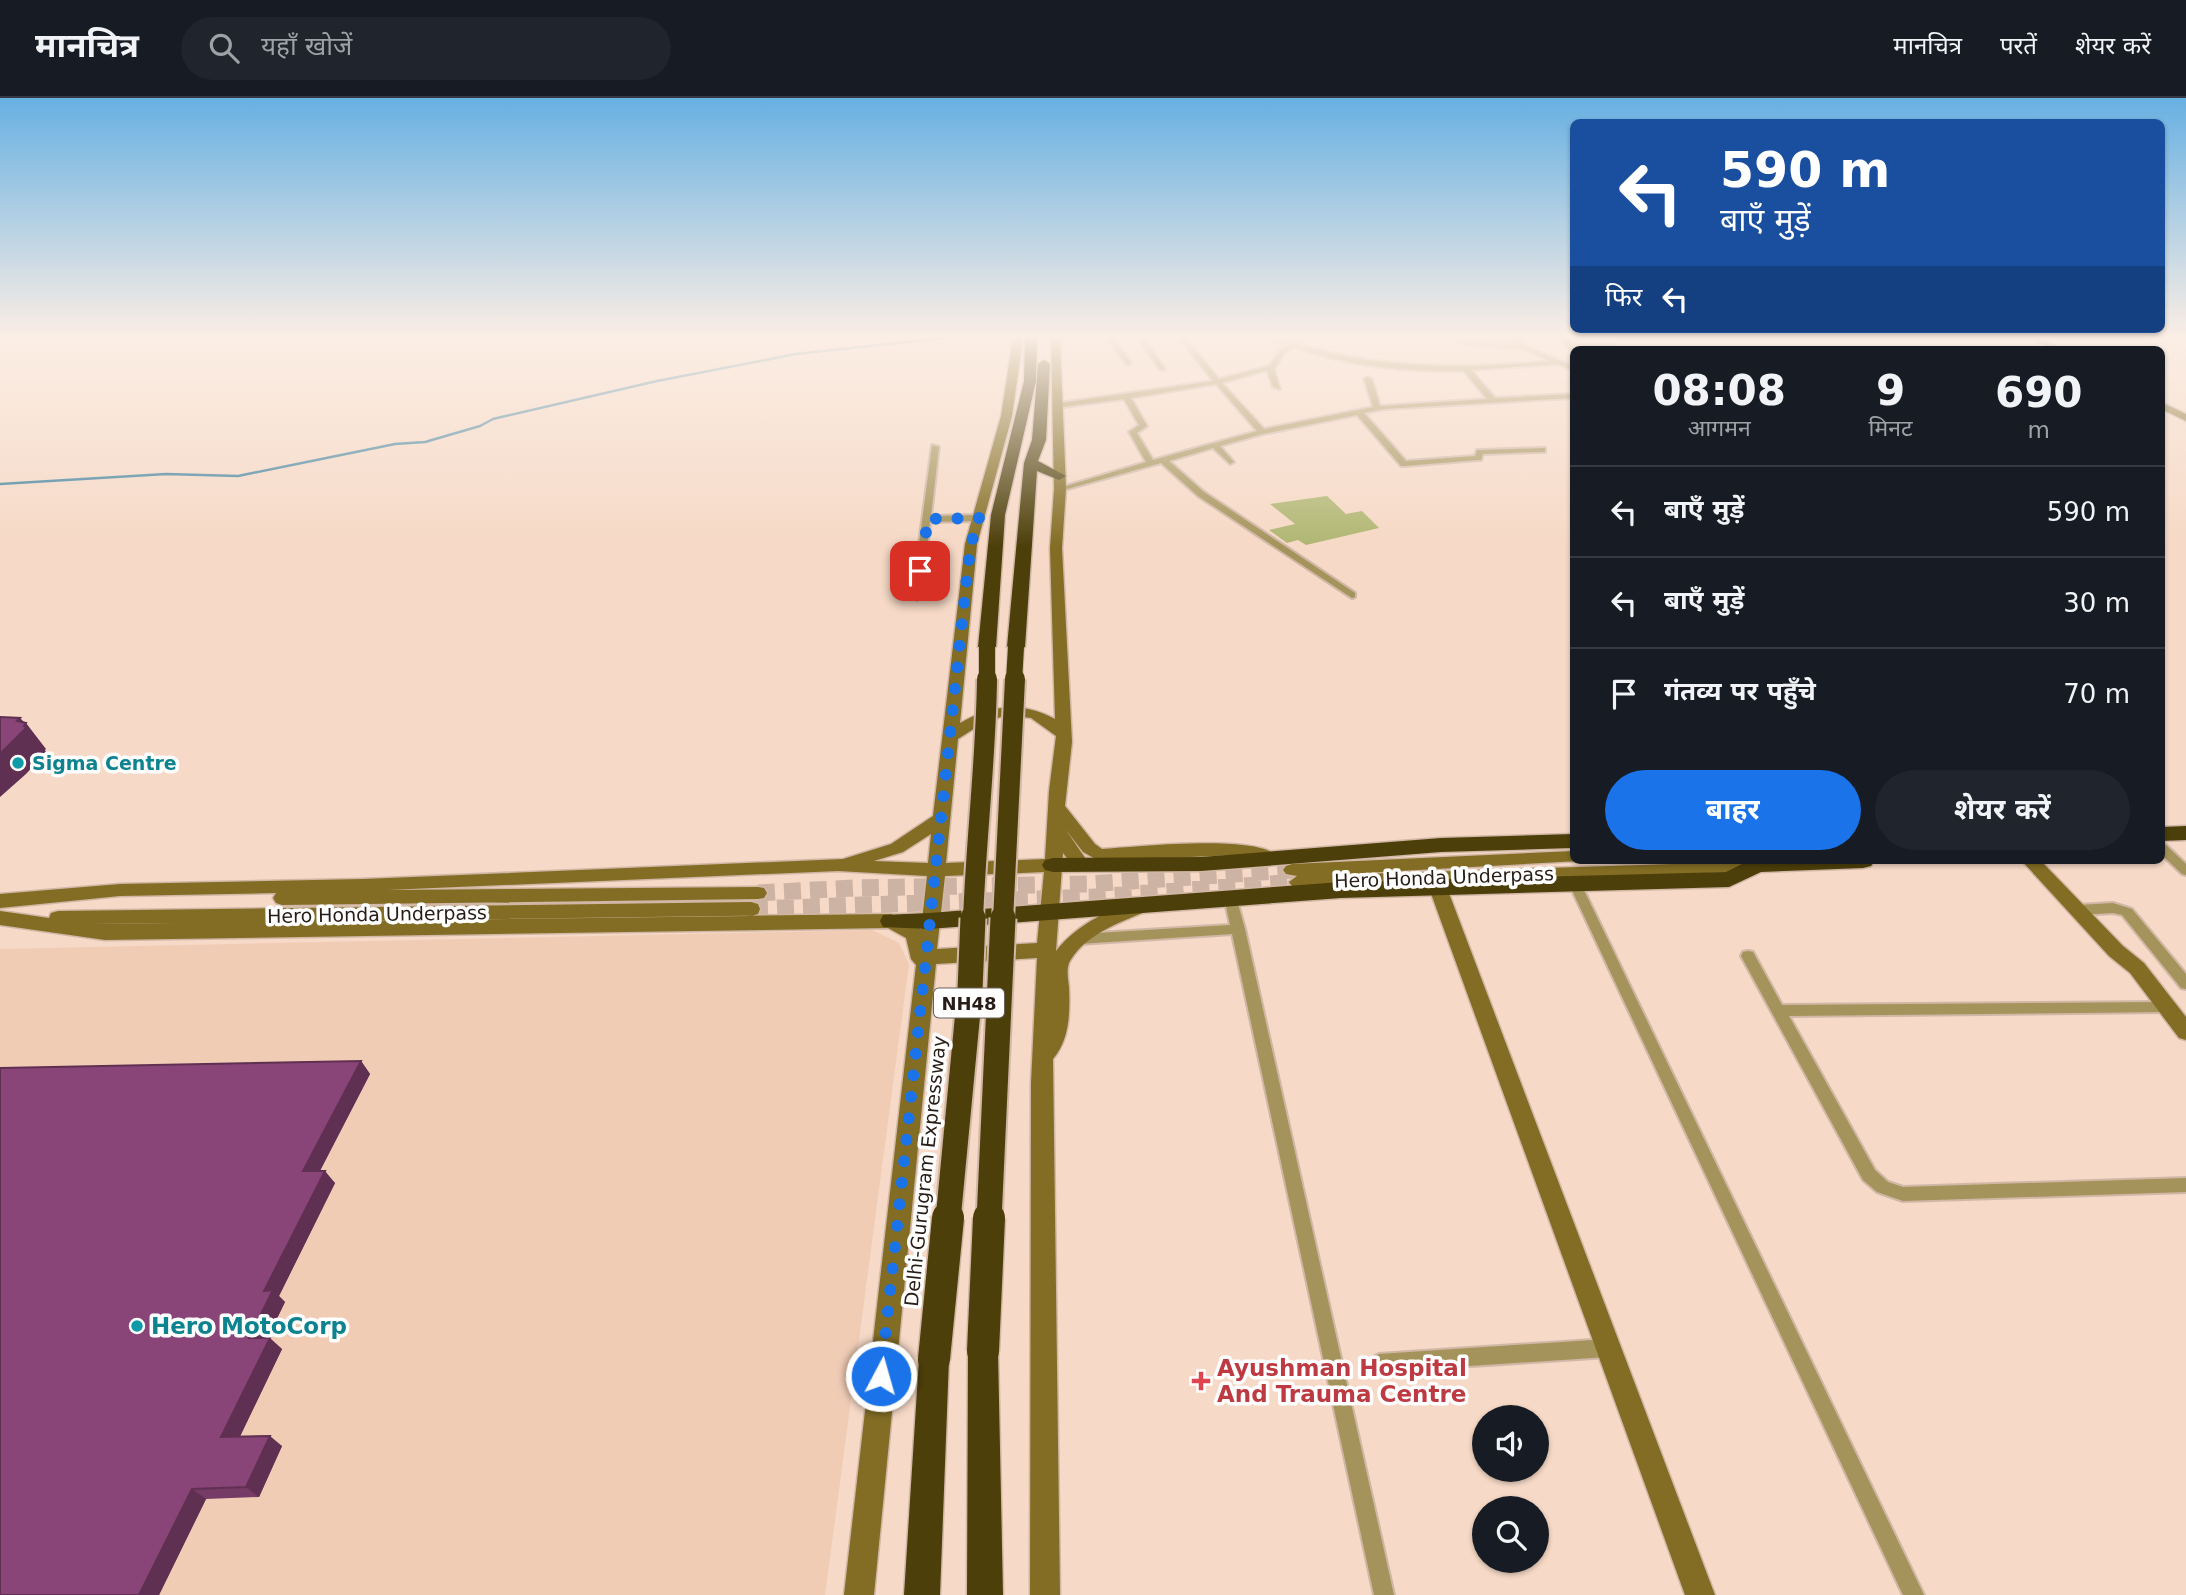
<!DOCTYPE html>
<html lang="hi">
<meta charset="utf-8">
<style>
:root{--surface:#171b24;--page:#20242c;--text:#f1f3f6;--muted:#9ea1a6;--line:#363941;--accent:#1a73e8}
body{margin:0;font-family:"DejaVu Sans","Noto Sans Devanagari",sans-serif;background:var(--page);color:var(--text);height:100vh;display:flex;flex-direction:column;font-size:26px;white-space:nowrap}
*{box-sizing:border-box;margin:0}
p{font-size:23px;color:var(--muted)}
.icon{flex:none;width:38px;height:38px;fill:none;stroke:currentColor;stroke-width:2;stroke-linecap:round;stroke-linejoin:round}
.map{position:relative;flex:1;overflow:hidden}
.sheet{position:absolute;left:1570px;top:248px;width:595px;height:518px;display:flex;flex-direction:column;background:var(--surface);border-radius:10px;box-shadow:0 2px 5px #0004}
.sheet>*{flex:none}
.banner{position:absolute;left:1570px;top:21px;width:595px;height:214px;border-radius:10px;box-shadow:0 2px 5px #0004;background:#1a4fa0;color:#fff;overflow:hidden}
.controls{position:absolute;left:1472px;top:1307px;display:grid;gap:14px}
.controls a{display:grid;place-items:center;width:77px;height:77px;border-radius:50%;background:var(--surface);box-shadow:0 2px 5px #0004;font-size:35px}
.pin{position:absolute;display:grid;place-items:center;width:60px;height:60px;color:#fff;margin:-30px;border-radius:14px;box-shadow:0 4px 10px #0006}
.me{position:absolute;width:77px;margin:-38px;rotate:6deg;stroke-linejoin:round;filter:drop-shadow(0 0 5px #0008)}
.turn{display:flex;align-items:center;gap:24px;height:147px;padding:0 35px;font-size:32px}
.turn .icon{width:91px;height:91px;stroke-width:2.5}
.turn b{display:block;font-size:49px;line-height:60px}
.then{display:flex;align-items:center;height:66px;padding:0 35px;background:#0003;gap:14px;font-size:26px}
.eta{display:flex;justify-content:space-evenly;align-items:center;height:119px;text-align:center}
.eta b{font-size:42px;font-weight:700;line-height:49px}
.cta{display:flex;gap:14px;margin-top:auto;padding:14px 35px}
.cta a{flex:1;height:80px;border-radius:42px;background:var(--accent);color:#fff;font-size:28px;font-weight:700;line-height:80px;text-align:center}
.cta a+a{background:var(--page);color:var(--text)}
ul{padding:0;list-style:none}
li{display:flex;align-items:center;gap:21px;height:91px;padding:0 35px;border-top:2px solid var(--line)}
li div{flex:1}
li b{display:block;font-size:26px}
li em{font-style:normal}
header{display:flex;align-items:center;gap:42px;box-sizing:border-box;height:98px;padding:0 35px;background:var(--surface);border-bottom:2px solid var(--line)}
header strong{font-size:33px}
nav{display:flex;gap:38px;margin-inline-start:auto;font-size:24px}
.search{width:490px;height:63px;background:var(--page);display:flex;align-items:center;gap:18px;box-sizing:border-box;padding:0 24px;border-radius:38px;color:var(--muted);font-size:26px}
.map>svg:first-child{display:block}
</style>
<header>
<strong>मानचित्र</strong>
<div class="search"><svg class="icon" aria-label="search" viewBox="0 0 24 24"><circle cx="10" cy="10" r="6"/><path d="M15 15l6 6"/></svg>यहाँ खोजें</div>
<nav><a>मानचित्र</a><a>परतें</a><a>शेयर करें</a></nav>
</header>
<div class="map">
<svg width="2186" height="1497" viewBox="0 0 2186 1497">
<rect width="100%" height="100%" fill="#f6d9c6"/>
<!-- built -->
<path fill="#f0ccb5" d="M 872,832 L 899,845 L 909,866 L 825,1497 L 0,1497 L 0,851 Z"/>
<!-- green -->
<path fill="#afb671" d="M 1327,398 L 1346,416 L 1362,413 L 1379,430 L 1306,447 L 1298,442 L 1287,445 L 1269,432 L 1295,426 L 1270,406 Z"/>
<g fill="none" stroke-linecap="round" stroke-linejoin="round">
<!-- stream -->
<path stroke="#3c809e" stroke-width="2.5" d="M 0,386 L 166,376 L 238,378 L 395,346 L 425,344 L 480,328 L 493,321 L 657,283 L 796,256 L 943,240"/>
<!-- secondary-tunnel -->
<path stroke="#cdb3a3" stroke-width="17" stroke-dasharray="17 9" stroke-linecap="butt" d="M 758,795 L 853,790 L 1089,786 L 1292,772
M 751,811 L 1093,799 L 1298,784"/>
<!-- street casing -->
<g stroke="#d1b7a6" stroke-width="4">
<path id="street" d="M 1107,240 L 1113,240 L 1131,265 L 1130,266 L 1126,266 Z
M 1137,240 L 1143,240 L 1165,271 L 1164,272 L 1160,272 Z
M 1179,240 L 1185,240 L 1219,281 L 1269,268 L 1279,254 L 1287,247 L 1270,240 L 1278,240 C 1369,271 1455,272 1550,263 L 1524,251 L 1466,247 L 1463,245 L 1466,243 L 1517,247 L 1509,240 L 1516,240 L 1530,250 L 1573,268 L 1573,272 L 1558,266 L 1471,272 L 1495,300 L 1573,296 L 1573,300 L 1385,311 L 1364,315 L 1406,363 L 1475,358 L 1477,352 L 1480,352 L 1545,350 L 1545,354 L 1542,354 L 1483,356 L 1481,362 L 1478,362 L 1404,368 L 1401,368 L 1357,317 L 1263,336 L 1220,348 L 1234,364 L 1230,366 L 1213,350 L 1169,363 L 1204,394 L 1355,495 L 1355,499 L 1352,500 L 1198,398 L 1161,365 L 1060,393 L 1056,391 L 1146,364 L 1129,334 L 1139,327 L 1124,301 L 1056,310 L 1053,310 L 1053,306 L 1213,283 ZM 1293,249 C 1347,268 1406,274 1464,273 L 1487,301 L 1380,308 L 1372,281 L 1368,279 L 1364,281 L 1373,309 L 1264,331 L 1222,285 L 1267,272 L 1273,289 L 1280,291 L 1274,271 L 1284,256 ZM 1216,286 L 1257,333 L 1153,362 L 1137,335 L 1147,328 L 1131,300 Z
M 1571,246 L 1612,245 L 1615,247 L 1612,249 L 1569,249 L 1568,248 Z
M 932,347 L 939,349 L 931,418 L 979,417 L 983,420 L 979,423 L 930,424 L 922,499 L 917,502 L 912,499 Z
M 2161,745 L 2165,746 L 2186,766 L 2186,777 L 2182,776 L 2161,756 Z
M 1575,782 L 1581,786 L 1924,1497 L 1903,1497 L 1569,786 Z
M 1230,794 L 1235,796 L 1236,799 L 1245,831 L 1394,1497 L 1374,1497 L 1232,836 L 1079,846 L 1074,844 L 1072,841 L 1074,838 L 1079,836 L 1230,827 L 1224,799 L 1225,796 Z
M 2113,805 L 2132,811 L 2186,876 L 2186,891 L 2181,890 L 2122,817 L 2113,815 L 2078,817 L 2073,815 L 2072,812 L 2073,809 L 2078,807 Z
M 1748,853 L 1753,854 L 1782,907 L 2164,904 L 2169,905 L 2171,909 L 2169,913 L 2164,914 L 1789,918 L 1875,1072 L 1888,1084 L 1903,1089 L 2186,1080 L 2186,1094 L 1903,1103 L 1877,1094 L 1863,1082 L 1741,858 L 1743,854 Z
M 1608,1241 L 1614,1244 L 1617,1250 L 1614,1256 L 1608,1259 L 1379,1274 L 1373,1271 L 1370,1265 L 1373,1259 L 1379,1256 Z"/>
</g>
<!-- secondary casing -->
<g stroke="#d1b7a6" stroke-width="3">
<path id="secondary" d="M 1013,240 L 1023,240 L 1012,318 L 977,446 L 960,625 C 992,607 1022,603 1055,621 L 1050,450 L 1054,391 L 1051,240 L 1060,240 L 1066,391 L 1062,450 L 1072,644 L 1065,708 L 1095,746 L 1102,751 C 1135,749 1262,735 1279,760 L 1270,766 L 1256,759 L 1236,757 L 1099,763 L 1083,754 L 1066,732 L 1090,767 L 1087,771 L 1075,771 L 1063,755 L 1056,853 C 1077,826 1113,809 1145,799 L 1152,801 L 1154,806 L 1152,811 C 1124,823 1086,835 1070,863 C 1066,870 1068,880 1069,889 C 1070,914 1070,941 1053,961 L 1060,1497 L 1030,1497 L 1031,985 L 1037,860 L 936,866 L 874,1497 L 844,1497 L 916,867 L 911,861 L 906,840 L 888,830 L 105,842 L 0,827 L 0,813 L 49,820 L 51,815 L 58,813 L 751,804 L 758,806 L 760,811 L 758,816 L 751,818 L 93,826 L 891,816 L 921,831 L 927,778 L 838,773 L 387,792 L 758,789 L 764,790 L 767,795 L 764,800 L 758,801 L 282,807 L 276,805 L 273,800 L 276,795 L 120,798 L 0,810 L 0,796 L 120,786 L 363,781 L 843,761 L 891,746 L 933,718 L 965,446 L 1001,318 ZM 1007,617 L 1031,620 L 1056,638 L 1049,693 L 1045,761 L 946,765 L 958,641 L 983,625 ZM 931,736 L 928,765 L 874,763 L 903,754 ZM 1044,774 L 1037,845 L 937,851 L 945,778 Z
M 1558,240 L 1567,240 L 1579,252 L 1571,254 Z
M 2030,240 L 2041,240 L 2064,252 L 2052,252 Z
M 2161,304 L 2186,316 L 2186,323 L 2161,311 Z
M 1573,753 L 1573,763 L 1579,763 L 1327,777 L 1765,763 L 1767,767 L 1764,771 L 1758,773 L 1443,785 L 1447,790 L 1715,1497 L 1685,1497 L 1429,790 L 1432,785 L 1298,790 L 1292,788 L 1289,784 L 1297,778 L 1286,776 L 1283,772 L 1286,768 L 1292,766 Z
M 2022,763 L 2041,763 L 2123,848 L 2144,865 L 2186,919 L 2186,942 L 2179,940 L 2130,875 L 2109,858 Z"/>
</g>
<!-- highway casing -->
<g stroke="#d1b7a6" stroke-width="3">
<path id="highway" d="M 1025,240 L 1037,240 L 1036,283 L 1005,417 L 996,549 L 987,554 L 978,549 L 991,417 L 1024,283 Z
M 1044,262 L 1050,266 L 1046,342 L 1038,363 L 1066,378 L 1059,382 L 1037,373 L 1025,549 L 1016,554 L 1007,549 L 1024,365 L 1032,342 L 1038,266 Z
M 2186,728 L 2186,742 L 2161,743 L 2161,729 Z
M 1573,736 L 1573,750 L 1441,754 L 1201,773 L 1053,774 L 1045,772 L 1042,767 L 1045,762 L 1053,760 L 1201,759 L 1441,740 Z
M 1748,763 L 1874,763 L 1871,768 L 1863,770 L 1761,774 L 1729,789 L 1341,800 L 929,831 L 883,829 L 880,823 L 883,817 L 929,815 L 1341,784 L 1726,774 Z
M 983,1238 L 994,1242 L 998,1253 L 1003,1497 L 967,1497 L 968,1253 L 972,1242 Z
M 934,1246 L 945,1250 L 949,1261 L 940,1497 L 904,1497 L 919,1261 L 923,1250 Z"/>
</g>
<!-- street -->
<use href="#street" fill="#a4935a" fill-rule="evenodd"/>
<!-- secondary -->
<use href="#secondary" fill="#836d24" fill-rule="evenodd"/>
<!-- highway -->
<use href="#highway" fill="#4d3f0a" fill-rule="evenodd"/>
<!-- highway-bridge-far3 casing -->
<g stroke="#d1b7a6" stroke-width="18" stroke-linecap="butt">
<path id="highway-bridge-far3" d="M 987,583 L 987,549
M 1014,583 L 1016,549"/>
</g>
<!-- highway-bridge-far2 casing -->
<g stroke="#d1b7a6" stroke-width="24" stroke-linecap="butt">
<path id="highway-bridge-far2" d="M 973,822 C 976,741 986,661 987,581
M 1003,822 L 1015,581"/>
</g>
<!-- highway-bridge-far1 casing -->
<g stroke="#d1b7a6" stroke-width="29" stroke-linecap="butt">
<path id="highway-bridge-far1" d="M 948,1122 L 970,892 L 973,820
M 989,1122 L 1003,820"/>
</g>
<!-- highway-bridge casing -->
<g stroke="#d1b7a6" stroke-width="35" stroke-linecap="butt">
<path id="highway-bridge" d="M 983,1253 L 989,1120
M 934,1261 L 948,1120"/>
</g>
<!-- highway-bridge-far3 -->
<use href="#highway-bridge-far3" stroke="#4d3f0a" stroke-width="16"/>
<!-- highway-bridge-far2 -->
<use href="#highway-bridge-far2" stroke="#4d3f0a" stroke-width="20"/>
<!-- highway-bridge-far1 -->
<use href="#highway-bridge-far1" stroke="#4d3f0a" stroke-width="25"/>
<!-- highway-bridge -->
<use href="#highway-bridge" stroke="#4d3f0a" stroke-width="32"/>
</g>
<!-- wall -->
<path fill="#763b66" d="M 361,963 L 370,976 L 320,1073 L 335,1085 L 279,1198 L 285,1204 L 267,1240 L 282,1251 L 240,1338 L 282,1348 L 259,1399 L 206,1401 L 159,1497 L 0,1497 Z"/>
<!-- shaded-wall -->
<path fill="#603053" d="M 20,620 L 26,626 L 26,625 L 46,651 L 45,652 L 46,654 L 26,676 L 0,699 L 0,656 L 17,623 Z
M 361,963 L 370,976 L 313,1086 L 303,1073 Z
M 325,1073 L 335,1085 L 279,1198 L 285,1204 L 262,1252 L 249,1240 L 264,1193 Z
M 270,1240 L 282,1251 L 235,1349 L 221,1339 Z
M 270,1338 L 282,1348 L 259,1399 L 246,1389 Z
M 192,1391 L 206,1401 L 159,1497 L 139,1497 Z"/>
<!-- building -->
<path fill="#894577" stroke="#603053" stroke-width="2" d="M 0,619 L 20,620 L 17,623 L 26,625 L 24,628 L 27,629 L 0,656 Z
M 361,963 L 303,1073 L 325,1073 L 264,1193 L 273,1192 L 249,1240 L 270,1240 L 221,1339 L 270,1338 L 246,1389 L 192,1391 L 139,1497 L 0,1497 L 0,970 Z"/>
<!-- sky -->
<linearGradient id="sky" x2="0" y2="1"><stop stop-color="#67b0e2"/><stop offset="0.53" stop-color="#fbeee5"/><stop offset="1" stop-color="#fbeee5" stop-opacity="0"/></linearGradient>
<rect width="2186" height="449" fill="url(#sky)"/>
<g fill="none" stroke-linecap="round" stroke-linejoin="round">
<!-- route -->
<path stroke="#1a73e8" stroke-width="12" stroke-dasharray="0 21.6" d="M 881,1278 L 968,469 L 971,446 L 979,420 L 928,421 L 920,473"/>
</g>
<!-- markers -->
<g fill="#0f9aa8" stroke="#fff" stroke-width="2.5">
<circle cx="18" cy="665" r="7"/>
<circle cx="137" cy="1228" r="7"/>
</g>
<path fill="#e0444e" stroke="#fff" stroke-width="2.5" d="M1197.5 1272.5h7v7h7v7h-7v7h-7v-7h-7v-7h7z"/>
<g text-anchor="middle" dominant-baseline="central" stroke-width="7" stroke-linejoin="round" paint-order="stroke">
<!-- shield labels -->
<rect fill="#fff" stroke="#68615c" stroke-width="2" x="934" y="890.5" width="70" height="29" rx="5"/>
<g font-size="18" font-weight="bold" fill="#271d16">
<text x="969" y="905">NH48</text>
</g>
<!-- culture labels -->
<g font-size="19" font-weight="bold" fill="#0d838f" stroke="#fff" text-anchor="start">
<text x="32" y="665">Sigma Centre</text>
</g>
<!-- street labels -->
<g font-size="19" fill="#271d16" stroke="#fff">
<text transform="translate(1444 779) rotate(-2)">Hero Honda Underpass</text>
<text transform="translate(377 816) rotate(-1)">Hero Honda Underpass</text>
<text transform="translate(925 1073) rotate(-84)">Delhi-Gurugram Expressway</text>
</g>
<!-- near-culture labels -->
<g font-size="23" font-weight="bold" fill="#0d838f" stroke="#fff" text-anchor="start">
<text x="151" y="1228">Hero MotoCorp</text>
</g>
<!-- near-health labels -->
<g font-size="23" font-weight="bold" fill="#be3a42" stroke="#fff" text-anchor="start">
<text x="1217" y="1270">Ayushman Hospital<tspan x="1217" dy="26">And Trauma Centre</tspan></text>
</g>
</g>
</svg>
<div class="controls">
<a><svg class="icon" aria-label="sound" viewBox="0 0 24 24"><path d="M4 9h4l5-4v14l-5-4H4zM17 9q2 3 0 6"/></svg></a>
<a><svg class="icon" aria-label="search" viewBox="0 0 24 24"><circle cx="10" cy="10" r="6"/><path d="M15 15l6 6"/></svg></a>
</div>
<div class="pin" style="left:920px;top:473px;background:#d93025"><svg class="icon" aria-label="arrive" viewBox="0 0 24 24"><path d="M6 21V4h12l-3 4 3 4H6"/></svg></div>
<svg class="me" style="left:881px;top:1278px" viewBox="-20 -20 40 40"><circle r="17" fill="#1a73e8" stroke="#fff" stroke-width="3"/><path d="M0-11L8 9 0 5-8 9z" fill="#fff"/></svg>
<div class="banner">
<div class="turn"><svg class="icon" aria-label="left" viewBox="0 0 24 24"><path d="M17 20v-9H6M10 6l-5 5 5 5"/></svg><div><b>590 m</b>बाएँ मुड़ें</div></div>
<div class="then">फिर<svg class="icon" aria-label="left" viewBox="0 0 24 24"><path d="M17 20v-9H6M10 6l-5 5 5 5"/></svg></div>
</div>
<section class="sheet">
<div class="eta">
<div><b>08:08</b><p>आगमन</p></div>
<div><b>9</b><p>मिनट</p></div>
<div><b>690</b><p>m</p></div>
</div>
<ul>
<li><svg class="icon" aria-label="left" viewBox="0 0 24 24"><path d="M17 20v-9H6M10 6l-5 5 5 5"/></svg><div><b>बाएँ मुड़ें</b></div><em>590 m</em></li>
<li><svg class="icon" aria-label="left" viewBox="0 0 24 24"><path d="M17 20v-9H6M10 6l-5 5 5 5"/></svg><div><b>बाएँ मुड़ें</b></div><em>30 m</em></li>
<li><svg class="icon" aria-label="arrive" viewBox="0 0 24 24"><path d="M6 21V4h12l-3 4 3 4H6"/></svg><div><b>गंतव्य पर पहुँचे</b></div><em>70 m</em></li>
</ul>
<div class="cta"><a>बाहर</a><a>शेयर करें</a></div>
</section>
</div>
